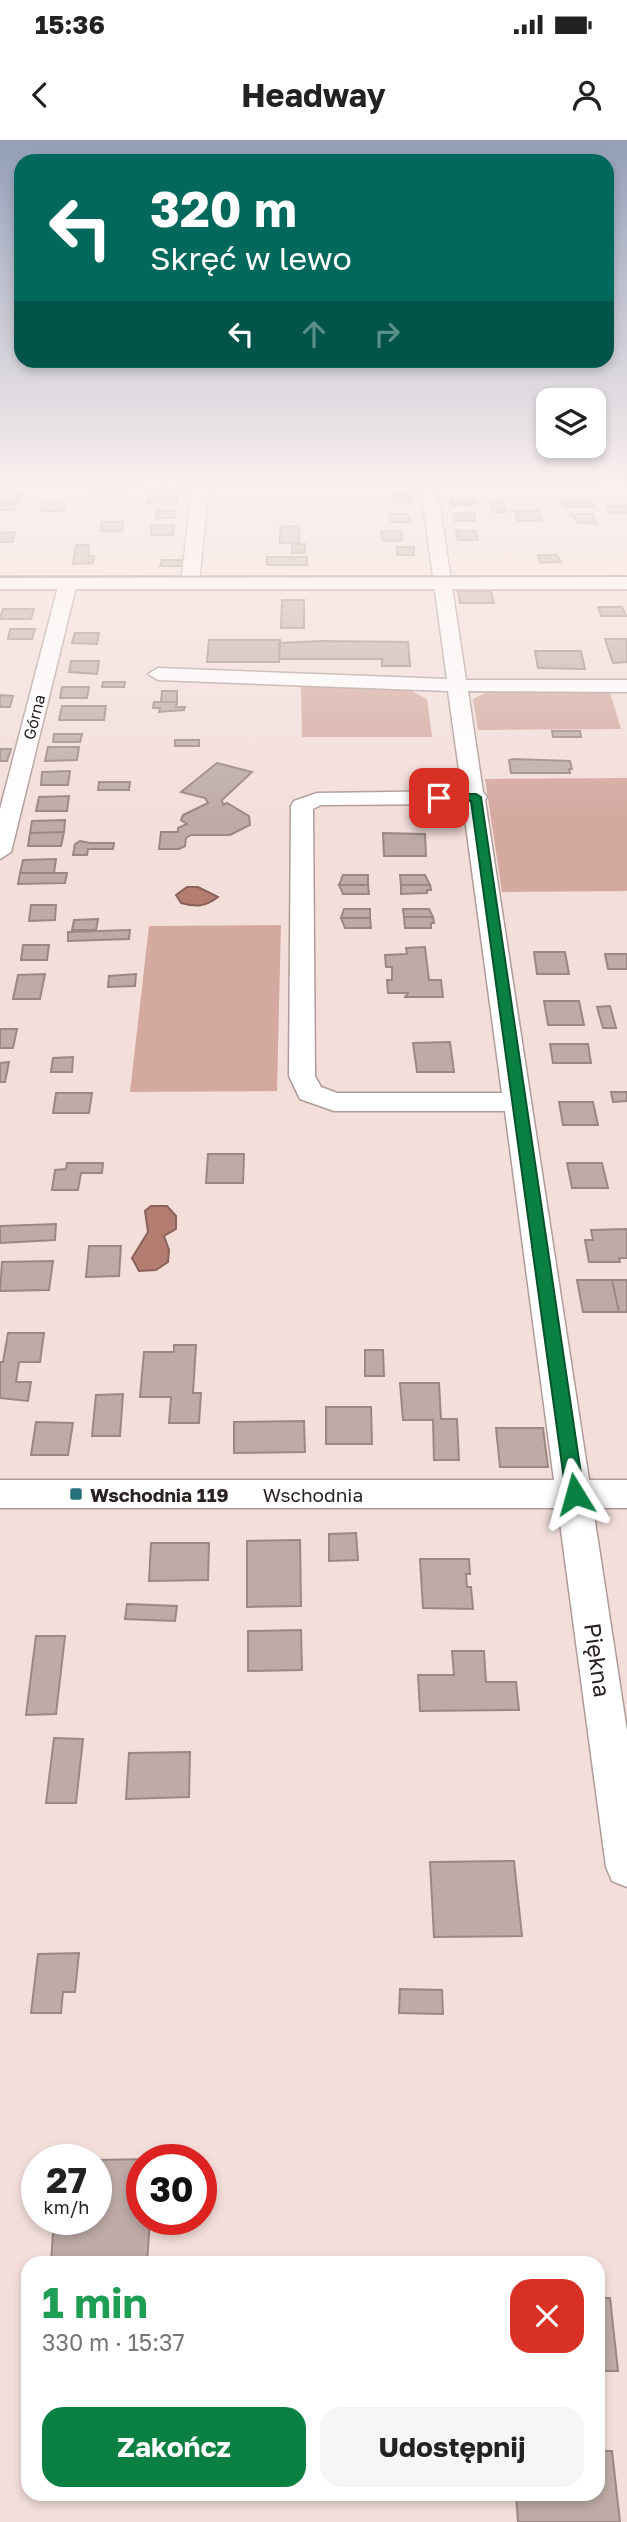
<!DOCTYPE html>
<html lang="pl">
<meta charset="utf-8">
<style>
:root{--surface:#fff;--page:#f6f6f6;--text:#222;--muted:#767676;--accent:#0b8043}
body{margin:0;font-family:"Golos Text",sans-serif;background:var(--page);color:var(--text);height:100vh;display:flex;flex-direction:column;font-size:26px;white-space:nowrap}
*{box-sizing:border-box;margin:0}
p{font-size:23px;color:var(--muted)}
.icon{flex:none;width:38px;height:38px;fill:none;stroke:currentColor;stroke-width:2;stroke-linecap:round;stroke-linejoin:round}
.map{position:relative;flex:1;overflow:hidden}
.details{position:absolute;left:21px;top:2116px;width:584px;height:245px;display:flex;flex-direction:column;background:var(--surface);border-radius:21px;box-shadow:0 4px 10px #0003}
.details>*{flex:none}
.hud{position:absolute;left:14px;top:14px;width:600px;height:214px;border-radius:21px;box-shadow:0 4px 10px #0003;background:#00695c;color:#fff;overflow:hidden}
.buttons{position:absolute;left:536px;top:248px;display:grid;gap:14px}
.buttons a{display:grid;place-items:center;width:70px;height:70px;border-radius:14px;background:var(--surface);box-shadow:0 4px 10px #0003;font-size:35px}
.speed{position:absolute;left:21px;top:2004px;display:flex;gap:14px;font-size:35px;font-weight:700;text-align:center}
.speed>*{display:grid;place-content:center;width:91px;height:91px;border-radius:50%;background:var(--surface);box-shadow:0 4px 10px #0003;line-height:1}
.speed small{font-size:18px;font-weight:400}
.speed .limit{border:10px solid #d22;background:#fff;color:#111}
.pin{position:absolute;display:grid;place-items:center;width:60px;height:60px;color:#fff;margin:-30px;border-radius:14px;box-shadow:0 4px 10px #0006}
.me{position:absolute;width:77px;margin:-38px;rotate:352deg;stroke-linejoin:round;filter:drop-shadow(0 0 5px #0008)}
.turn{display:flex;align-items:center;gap:24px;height:147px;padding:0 21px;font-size:32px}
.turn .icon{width:91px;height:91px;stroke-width:2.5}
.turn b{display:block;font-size:49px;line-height:60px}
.lanes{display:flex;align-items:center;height:66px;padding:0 21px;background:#0003;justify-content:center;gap:35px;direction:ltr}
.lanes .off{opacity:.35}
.round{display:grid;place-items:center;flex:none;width:74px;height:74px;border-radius:21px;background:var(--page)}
.summary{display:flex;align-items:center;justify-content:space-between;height:119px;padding:0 21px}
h1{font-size:42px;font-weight:700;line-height:52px;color:#1e9e55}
.primary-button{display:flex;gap:14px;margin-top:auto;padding:14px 21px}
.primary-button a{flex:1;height:80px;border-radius:21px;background:var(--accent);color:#fff;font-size:28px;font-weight:700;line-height:80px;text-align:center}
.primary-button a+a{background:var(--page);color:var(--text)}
.status{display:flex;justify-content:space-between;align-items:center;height:49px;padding:0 35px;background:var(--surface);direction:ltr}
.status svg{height:19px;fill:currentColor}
header{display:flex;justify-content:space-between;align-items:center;height:91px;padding:0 21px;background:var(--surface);font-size:32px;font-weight:700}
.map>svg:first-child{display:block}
</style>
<div class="status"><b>15:36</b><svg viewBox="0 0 49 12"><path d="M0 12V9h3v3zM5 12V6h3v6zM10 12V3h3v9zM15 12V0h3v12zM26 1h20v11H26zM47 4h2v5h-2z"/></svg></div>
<header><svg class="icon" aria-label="back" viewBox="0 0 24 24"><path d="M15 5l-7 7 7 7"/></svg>Headway<svg class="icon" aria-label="person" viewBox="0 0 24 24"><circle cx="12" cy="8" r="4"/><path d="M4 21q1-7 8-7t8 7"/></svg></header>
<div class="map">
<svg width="627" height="2382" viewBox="0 0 627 2382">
<rect width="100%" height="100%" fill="#f3deda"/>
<!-- green -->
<path fill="#d4a9a0" d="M 301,546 L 410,550 L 427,559 L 432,597 L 302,597 Z
M 487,552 L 610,552 L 621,589 L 478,590 L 473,559 Z
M 627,638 L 627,751 L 502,752 L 485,639 Z
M 281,785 L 277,951 L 130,952 L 149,786 Z"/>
<!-- water -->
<path fill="#b47d71" stroke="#8b6259" stroke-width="2" d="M 187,747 L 198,747 L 218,757 C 205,767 196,767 181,763 L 176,755 Z
M 151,1066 L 167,1066 L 176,1076 L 176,1089 L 164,1096 L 169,1110 L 168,1122 L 156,1130 L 139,1131 L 132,1118 L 148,1092 L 145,1071 Z"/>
<!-- building -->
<path fill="#beaba6" stroke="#9b8884" stroke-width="2" d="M 93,341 L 118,341 L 116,350 L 90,350 Z
M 118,341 L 130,341 L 128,350 L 116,350 Z
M 153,341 L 176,341 L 174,349 L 151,349 Z
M 600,341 L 627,341 L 627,345 L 602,346 Z
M 148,353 L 177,353 L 176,363 L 147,363 Z
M 394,353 L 410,353 L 411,362 L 395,362 Z
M 2,354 L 20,354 L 17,362 L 0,362 Z
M 451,359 L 475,359 L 476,364 L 452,366 Z
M 562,361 L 592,361 L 594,367 L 564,367 Z
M 0,362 L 17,362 L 15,370 L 0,370 Z
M 491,362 L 503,362 L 507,372 L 493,372 Z
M 43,364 L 65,364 L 63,371 L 41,371 Z
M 607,366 L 627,366 L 627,373 L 609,373 Z
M 157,371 L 176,371 L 175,378 L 156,378 Z
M 515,371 L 539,371 L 542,381 L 518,381 Z
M 453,373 L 474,373 L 475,381 L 455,381 Z
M 388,374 L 407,374 L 412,382 L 392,382 Z
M 571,374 L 593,374 L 596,384 L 578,382 Z
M 102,382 L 123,382 L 122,391 L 101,391 Z
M 152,385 L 174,385 L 173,395 L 151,395 Z
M 299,386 L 299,403 L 280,403 L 280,387 Z
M 381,391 L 401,391 L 402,401 L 383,401 Z
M 456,391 L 476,391 L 478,400 L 458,400 Z
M 15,392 L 12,402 L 0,402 L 0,393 Z
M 292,404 L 305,404 L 305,413 L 292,413 Z
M 76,405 L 89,405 L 88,416 L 94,416 L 93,423 L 73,424 Z
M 397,407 L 414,407 L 414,415 L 397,415 Z
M 538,415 L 557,415 L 561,422 L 540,423 Z
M 267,417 L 307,417 L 307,425 L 267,425 Z
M 162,420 L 186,420 L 186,426 L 160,426 Z
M 458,451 L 491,451 L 494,463 L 460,463 Z
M 282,460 L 304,460 L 304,488 L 281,488 Z
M 598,467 L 622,467 L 626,476 L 601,476 Z
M 3,469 L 34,469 L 31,479 L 0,479 Z
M 10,489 L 35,489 L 32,499 L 8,499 Z
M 75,493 L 99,493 L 97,504 L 72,503 Z
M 605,499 L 627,499 L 627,522 L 613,523 Z
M 209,500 L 280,500 L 279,522 L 207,522 Z
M 322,501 L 408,502 L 410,526 L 382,526 L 382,519 L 279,519 L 279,503 Z
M 535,511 L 581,511 L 585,529 L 538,528 Z
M 71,521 L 99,521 L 97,534 L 69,532 Z
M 103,542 L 125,542 L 124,547 L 102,547 Z
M 62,547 L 89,547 L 87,558 L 60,558 Z
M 162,551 L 177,551 L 177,562 L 161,562 Z
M 0,555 L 13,556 L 10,567 L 0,567 Z
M 154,562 L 177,562 L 176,567 L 185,567 L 184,570 L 159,572 L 160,568 L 153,568 Z
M 62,566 L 106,566 L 104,580 L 59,580 Z
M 552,591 L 580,591 L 581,597 L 553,597 Z
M 54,594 L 82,594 L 80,602 L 53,602 Z
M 175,600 L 199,600 L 199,606 L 175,606 Z
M 48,607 L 79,607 L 77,620 L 45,621 Z
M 0,609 L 11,609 L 7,621 L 0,621 Z
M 514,619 L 570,621 L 572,629 L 569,629 L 570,633 L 511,633 L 509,620 Z
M 217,623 L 252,632 L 222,660 L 223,665 L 227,663 L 249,676 L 250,685 L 230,695 L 191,695 L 186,698 L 185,706 L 179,709 L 159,709 L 161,692 L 178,692 L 178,688 L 187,684 L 181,680 L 183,675 L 208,663 L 205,658 L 181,652 Z
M 70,631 L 68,645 L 41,645 L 42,632 Z
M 99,642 L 130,642 L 129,650 L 98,650 Z
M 69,656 L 67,671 L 36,671 L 39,657 Z
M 65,680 L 64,692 L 30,693 L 32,681 Z
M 64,692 L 61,706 L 28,706 L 30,693 Z
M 383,693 L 425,694 L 426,716 L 384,716 Z
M 80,701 L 90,703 L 114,703 L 113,709 L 88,709 L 87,715 L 73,715 L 75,704 Z
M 56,719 L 54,733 L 20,733 L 23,720 Z
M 20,733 L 67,733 L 65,743 L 18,744 Z
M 343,735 L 368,735 L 368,745 L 339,745 Z
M 400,735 L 425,735 L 430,745 L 401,745 Z
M 339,745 L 368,745 L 369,754 L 343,754 Z
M 401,745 L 430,745 L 431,750 L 427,750 L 427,753 L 401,754 Z
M 31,765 L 56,765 L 55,780 L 29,781 Z
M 344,769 L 370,769 L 370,778 L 341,778 Z
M 403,769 L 429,769 L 433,777 L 404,777 Z
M 404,777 L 433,777 L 434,783 L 431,783 L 431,788 L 405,788 Z
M 341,778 L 370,778 L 371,788 L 345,788 Z
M 98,779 L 96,790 L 72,790 L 74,780 Z
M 130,790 L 129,799 L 68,801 L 68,792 Z
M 23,805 L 49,805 L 47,820 L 21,820 Z
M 425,807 L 429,840 L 441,840 L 443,857 L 405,857 L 408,853 L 388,853 L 387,840 L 392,840 L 392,827 L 386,827 L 385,815 L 407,814 L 406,808 Z
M 534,812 L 565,812 L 569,834 L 537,834 Z
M 605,814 L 627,814 L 627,829 L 608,829 Z
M 45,834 L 40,859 L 13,859 L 18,835 Z
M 136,834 L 135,846 L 108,847 L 109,836 Z
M 544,861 L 579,861 L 584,885 L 548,885 Z
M 610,866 L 616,888 L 603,888 L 597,867 Z
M 0,889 L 17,889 L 13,908 L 0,908 Z
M 450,902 L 454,932 L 417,932 L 413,903 Z
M 550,904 L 588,904 L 591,923 L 553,923 Z
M 73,917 L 72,932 L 51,932 L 53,918 Z
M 9,922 L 5,942 L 0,942 L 0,923 Z
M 611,952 L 627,952 L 627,961 L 613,962 Z
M 56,953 L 92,953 L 89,973 L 53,973 Z
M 559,962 L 593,962 L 598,985 L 563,985 Z
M 208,1014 L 244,1014 L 243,1043 L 206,1043 Z
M 67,1023 L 103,1023 L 102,1033 L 81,1033 L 78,1050 L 52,1050 L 55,1030 L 66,1029 Z
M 567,1023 L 602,1023 L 608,1048 L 572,1048 Z
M 56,1084 L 55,1100 L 0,1103 L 0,1086 Z
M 627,1089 L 627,1118 L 619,1118 L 620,1122 L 589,1122 L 585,1100 L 593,1100 L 591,1090 Z
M 89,1106 L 121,1106 L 119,1136 L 86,1137 Z
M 53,1121 L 49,1150 L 0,1151 L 2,1122 Z
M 577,1140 L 612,1140 L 619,1172 L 583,1172 Z
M 612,1140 L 627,1140 L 627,1172 L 619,1172 Z
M 8,1193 L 44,1193 L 40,1222 L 19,1222 L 16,1242 L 31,1242 L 28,1261 L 0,1258 L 0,1222 L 3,1222 Z
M 174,1205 L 196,1205 L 193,1253 L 201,1253 L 199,1283 L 169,1283 L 171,1257 L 140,1257 L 144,1212 L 174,1212 Z
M 365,1210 L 383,1210 L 384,1236 L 365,1236 Z
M 400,1243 L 439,1243 L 441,1279 L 457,1279 L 459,1320 L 434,1320 L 433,1280 L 403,1280 Z
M 123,1254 L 120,1296 L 92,1296 L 96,1255 Z
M 326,1267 L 371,1267 L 372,1304 L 326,1304 Z
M 304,1281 L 305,1312 L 234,1313 L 234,1282 Z
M 36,1282 L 73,1283 L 68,1315 L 31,1315 Z
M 496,1288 L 543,1288 L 548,1327 L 500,1327 Z
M 356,1393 L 358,1420 L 329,1421 L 329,1394 Z
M 300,1400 L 301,1466 L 247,1467 L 247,1401 Z
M 151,1403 L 209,1403 L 208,1440 L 149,1441 Z
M 420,1419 L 469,1419 L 470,1434 L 466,1434 L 467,1447 L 471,1447 L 473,1469 L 423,1468 Z
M 127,1464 L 177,1466 L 175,1481 L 125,1479 Z
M 301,1490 L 302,1530 L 248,1531 L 248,1491 Z
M 36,1496 L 65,1496 L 56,1574 L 26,1575 Z
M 452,1511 L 484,1511 L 486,1542 L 516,1542 L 519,1570 L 420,1571 L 418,1535 L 454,1535 Z
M 54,1598 L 83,1599 L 76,1663 L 46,1663 Z
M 190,1612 L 189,1657 L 126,1659 L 129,1613 Z
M 514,1721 L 522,1796 L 434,1797 L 430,1722 Z
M 79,1813 L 75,1852 L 63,1852 L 61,1873 L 31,1873 L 38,1814 Z
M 400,1849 L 442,1850 L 443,1874 L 399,1873 Z
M 153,2019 L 142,2020 L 142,2079 L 150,2079 L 147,2123 L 51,2123 L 54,2079 L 96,2079 L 96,2020 Z
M 598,2158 L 610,2158 L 618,2231 L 598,2231 Z
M 598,2311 L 612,2311 L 620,2382 L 518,2382 L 516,2354 L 598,2354 Z"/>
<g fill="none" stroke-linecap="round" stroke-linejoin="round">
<!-- minor casing -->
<g stroke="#af9c98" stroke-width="3">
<path id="minor" d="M 193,341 L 209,341 L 199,443 L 190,448 L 181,443 Z
M 420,341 L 436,341 L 466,540 L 627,540 L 627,552 L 468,551 L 483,652 L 487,657 L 485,660 L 589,1340 L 627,1340 L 627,1368 L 593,1368 L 627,1591 L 627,1747 L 612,1741 L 606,1727 L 558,1368 L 0,1368 L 0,1340 L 554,1340 L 505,971 L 334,971 L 300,959 L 289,936 L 291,666 L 294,661 L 317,653 L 462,651 L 448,551 L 158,540 L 148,534 L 158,528 L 447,539 ZM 463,664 L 502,953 L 337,953 L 321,947 L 315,936 L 313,669 L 321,665 Z
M 68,438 L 77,443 L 11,712 L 0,719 L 0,669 L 59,443 Z"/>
</g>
<!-- major casing -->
<g stroke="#af9c98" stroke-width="4">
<path id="major" d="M 0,437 L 627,437 L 627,449 L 0,449 Z"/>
</g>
<!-- minor -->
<use href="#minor" fill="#fff" fill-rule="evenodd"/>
<!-- major -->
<use href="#major" fill="#fff" fill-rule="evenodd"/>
<!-- tram -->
<path stroke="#90817e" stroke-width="2" d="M 0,437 L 627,436"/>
</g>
<!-- sky -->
<linearGradient id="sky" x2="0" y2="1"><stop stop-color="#939eb8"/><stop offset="0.51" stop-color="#faf0ee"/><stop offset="1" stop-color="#faf0ee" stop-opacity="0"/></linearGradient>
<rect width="627" height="674" fill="url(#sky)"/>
<!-- route -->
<path fill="#0b8043" stroke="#07532c" stroke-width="2" d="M 439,654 L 476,654 L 481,657 L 584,1354 L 575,1362 L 566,1354 L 471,661 L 436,660 L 436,655 Z"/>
<!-- markers -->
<rect fill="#29707d" stroke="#fff" stroke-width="2.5" x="69" y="1347" width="14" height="14" rx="3.5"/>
<g text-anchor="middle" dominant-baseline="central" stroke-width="5" stroke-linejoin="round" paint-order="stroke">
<!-- far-street labels -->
<g font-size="16" fill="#2a2220" stroke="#fff">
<text transform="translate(34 577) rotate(-76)">Górna</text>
</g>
<!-- poi labels -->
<g font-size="19" font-weight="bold" fill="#2a2220" stroke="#fff" text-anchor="start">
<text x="90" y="1354">Wschodnia 119</text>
</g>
<!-- street labels -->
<g font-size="19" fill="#2a2220" stroke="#fff">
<text x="313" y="1354">Wschodnia</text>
</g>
<!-- near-street labels -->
<g font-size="23" fill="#2a2220" stroke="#fff">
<text transform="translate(598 1520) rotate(82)">Piękna</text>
</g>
</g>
</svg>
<div class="buttons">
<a><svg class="icon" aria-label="layers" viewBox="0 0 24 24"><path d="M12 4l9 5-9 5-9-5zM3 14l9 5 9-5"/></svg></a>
</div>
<div class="speed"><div>27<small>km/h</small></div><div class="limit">30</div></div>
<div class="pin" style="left:439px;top:658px;background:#d93025"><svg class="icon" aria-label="arrive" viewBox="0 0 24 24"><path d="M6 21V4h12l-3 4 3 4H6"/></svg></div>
<svg class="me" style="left:575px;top:1354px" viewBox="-20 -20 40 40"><path d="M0-17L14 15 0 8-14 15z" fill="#0b8043" stroke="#fff" stroke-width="4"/></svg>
<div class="hud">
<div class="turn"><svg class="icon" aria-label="left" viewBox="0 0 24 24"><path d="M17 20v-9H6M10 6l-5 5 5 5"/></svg><div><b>320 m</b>Skręć w lewo</div></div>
<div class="lanes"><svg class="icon" aria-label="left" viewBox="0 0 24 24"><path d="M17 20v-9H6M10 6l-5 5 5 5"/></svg><svg class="icon off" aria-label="ahead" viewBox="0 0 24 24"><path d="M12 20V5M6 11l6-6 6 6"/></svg><svg class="icon off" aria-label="right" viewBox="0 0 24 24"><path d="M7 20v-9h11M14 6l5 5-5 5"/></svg></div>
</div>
<section class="details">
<div class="summary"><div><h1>1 min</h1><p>330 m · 15:37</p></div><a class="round" style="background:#d93025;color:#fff"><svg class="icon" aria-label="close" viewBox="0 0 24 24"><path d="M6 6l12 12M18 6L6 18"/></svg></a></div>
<div class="primary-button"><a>Zakończ</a><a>Udostępnij</a></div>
</section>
</div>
